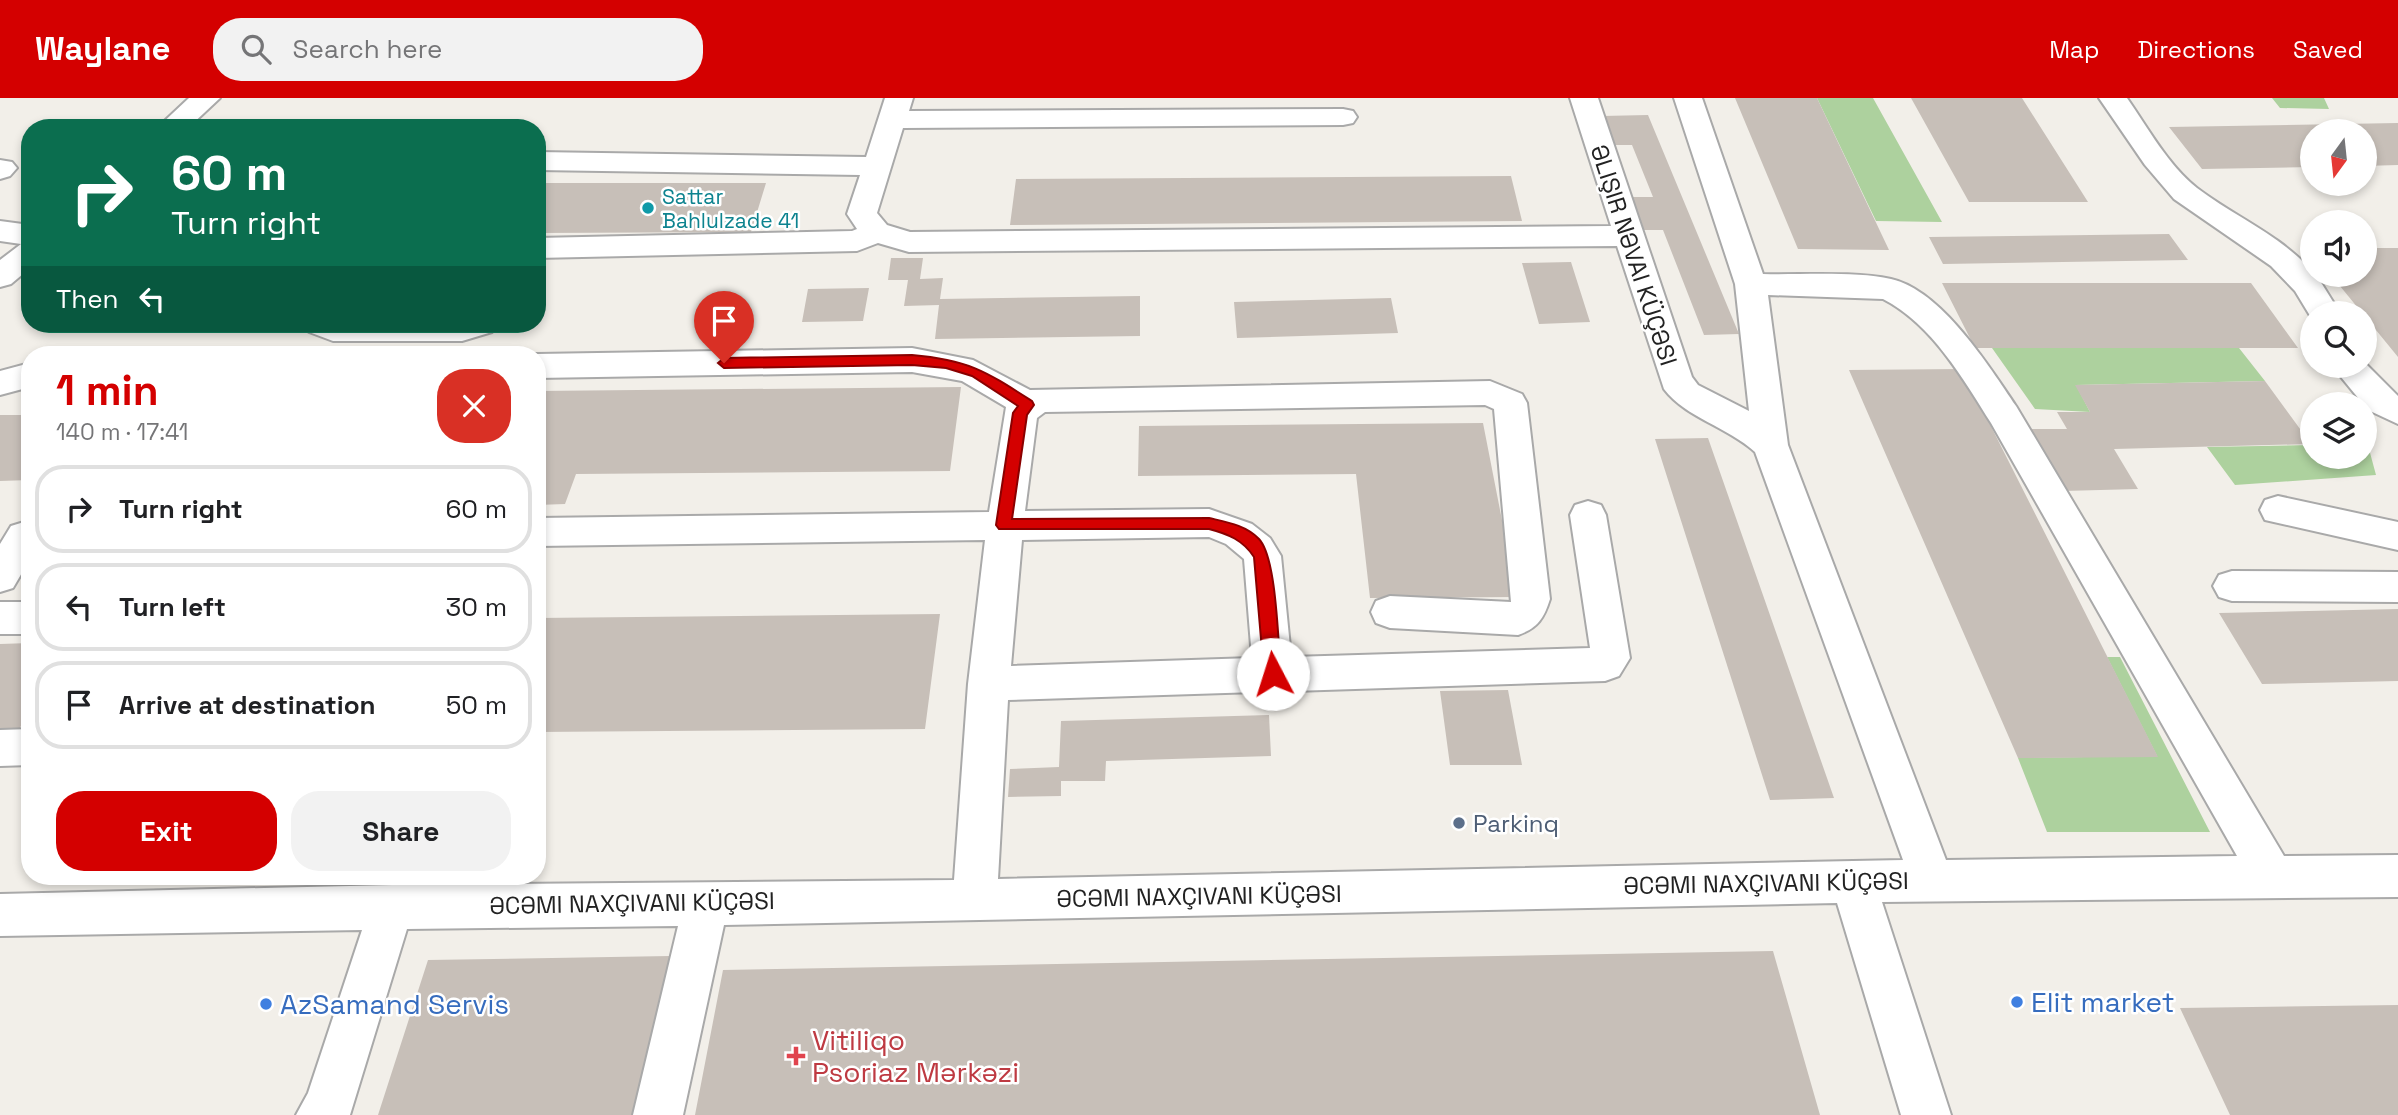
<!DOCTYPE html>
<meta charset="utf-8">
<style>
:root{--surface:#fff;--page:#f2f2f2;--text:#202124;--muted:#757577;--line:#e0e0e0;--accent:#d40000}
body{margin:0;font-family:"Space Grotesk",sans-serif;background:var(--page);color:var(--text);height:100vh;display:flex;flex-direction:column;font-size:26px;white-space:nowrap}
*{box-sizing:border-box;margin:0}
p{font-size:23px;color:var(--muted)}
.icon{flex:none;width:38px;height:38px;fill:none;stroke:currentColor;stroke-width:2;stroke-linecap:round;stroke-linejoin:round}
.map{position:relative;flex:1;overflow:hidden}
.side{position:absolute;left:21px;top:248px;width:525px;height:539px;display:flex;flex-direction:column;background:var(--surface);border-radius:28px;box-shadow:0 4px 10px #0003}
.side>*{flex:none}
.hud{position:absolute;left:21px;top:21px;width:525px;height:214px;border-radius:28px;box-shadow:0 4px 10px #0003;background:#0b6e4f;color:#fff;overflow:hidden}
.needle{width:46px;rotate:195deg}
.buttons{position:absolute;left:2300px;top:21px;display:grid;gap:14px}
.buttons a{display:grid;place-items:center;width:77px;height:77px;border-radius:50%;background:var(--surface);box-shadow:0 4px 10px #0003;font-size:35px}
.pin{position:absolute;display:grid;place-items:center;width:60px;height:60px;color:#fff;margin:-72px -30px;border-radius:50% 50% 50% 0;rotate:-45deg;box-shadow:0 0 7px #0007}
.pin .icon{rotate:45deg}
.me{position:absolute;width:77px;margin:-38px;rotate:355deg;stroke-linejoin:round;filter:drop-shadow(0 0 5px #0008)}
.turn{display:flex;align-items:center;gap:24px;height:147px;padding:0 35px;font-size:32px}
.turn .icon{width:91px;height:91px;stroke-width:2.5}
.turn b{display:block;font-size:49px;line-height:60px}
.then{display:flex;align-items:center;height:66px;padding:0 35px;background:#0003;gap:14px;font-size:26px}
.round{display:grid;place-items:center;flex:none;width:74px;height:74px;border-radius:28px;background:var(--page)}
.head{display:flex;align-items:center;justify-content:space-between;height:119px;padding:0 35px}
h1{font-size:42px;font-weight:600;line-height:52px;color:var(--accent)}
.primary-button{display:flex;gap:14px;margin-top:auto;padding:14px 35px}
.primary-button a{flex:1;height:80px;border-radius:28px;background:var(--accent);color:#fff;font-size:28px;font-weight:600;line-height:80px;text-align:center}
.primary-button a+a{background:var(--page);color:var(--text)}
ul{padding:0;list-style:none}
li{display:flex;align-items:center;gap:21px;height:88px;margin:0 14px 10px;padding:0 21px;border:4px solid var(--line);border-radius:28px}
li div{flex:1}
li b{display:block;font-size:26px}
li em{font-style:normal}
header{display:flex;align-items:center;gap:42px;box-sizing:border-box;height:98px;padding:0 35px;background:var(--accent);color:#fff}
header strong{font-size:33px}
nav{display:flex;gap:38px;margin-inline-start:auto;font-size:24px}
.search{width:490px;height:63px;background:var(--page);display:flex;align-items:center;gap:18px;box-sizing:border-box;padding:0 24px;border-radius:28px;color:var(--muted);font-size:26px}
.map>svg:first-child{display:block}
</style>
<header>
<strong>Waylane</strong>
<div class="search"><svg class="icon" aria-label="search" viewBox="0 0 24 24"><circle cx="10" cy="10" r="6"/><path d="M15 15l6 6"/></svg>Search here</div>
<nav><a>Map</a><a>Directions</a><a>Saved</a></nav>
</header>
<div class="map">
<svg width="2398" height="1017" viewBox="0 0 2398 1017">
<rect width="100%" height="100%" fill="#f2efe9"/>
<!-- forest -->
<path fill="#add19e" d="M 1817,0 L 1873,0 L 1942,124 L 1876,123 Z
M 2272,0 L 2324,0 L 2329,11 L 2280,10 Z
M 1992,250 L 2239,250 L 2265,283 L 2076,287 L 2090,314 L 2035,311 Z
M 2312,347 L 2312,359 L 2364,359 L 2364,351 L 2369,351 L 2376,377 L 2235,387 L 2207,349 Z
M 2107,559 L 2120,559 L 2210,734 L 2047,734 L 2018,660 L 2157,658 Z"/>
<!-- building -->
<path fill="#c7bfb8" d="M 1735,0 L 1817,0 L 1889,152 L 1798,151 Z
M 1911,0 L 2022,0 L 2088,104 L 1969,104 Z
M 1648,17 L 1739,236 L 1704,237 L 1663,132 L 1641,132 L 1628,99 L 1653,99 L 1632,47 L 1613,47 L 1602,18 Z
M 2398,25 L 2398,67 L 2364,68 L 2364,33 L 2312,33 L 2312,69 L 2202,71 L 2169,29 Z
M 1511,78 L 1522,123 L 1010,127 L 1016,81 Z
M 537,85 L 766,85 L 751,134 L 537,135 Z
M 2169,136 L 2188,162 L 1943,166 L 1929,139 Z
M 2364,150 L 2398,150 L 2398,259 L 2331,177 L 2364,177 Z
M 891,160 L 923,160 L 920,181 L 943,180 L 940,201 L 1140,198 L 1140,238 L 935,241 L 939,207 L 904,208 L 908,182 L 888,182 Z
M 1571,164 L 1590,224 L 1539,226 L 1522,165 Z
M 1942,185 L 2251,185 L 2298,250 L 1975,250 Z
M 869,190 L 863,223 L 802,224 L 808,191 Z
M 1391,200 L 1398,235 L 1237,240 L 1234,204 Z
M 1962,271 L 2158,659 L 2018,660 L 1849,272 Z
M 2265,283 L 2311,346 L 2114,351 L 2138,391 L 2063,393 L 2028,331 L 2067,331 L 2057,314 L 2090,314 L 2075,287 Z
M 961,289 L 950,373 L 576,376 L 565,406 L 537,407 L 537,293 Z
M 0,317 L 30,317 L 30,382 L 0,383 Z
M 1483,325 L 1517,499 L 1370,500 L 1356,376 L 1138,378 L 1139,328 Z
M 1708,340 L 1834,700 L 1770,702 L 1655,341 Z
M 2398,511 L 2398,583 L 2262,586 L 2219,515 Z
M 940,516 L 925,631 L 537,634 L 537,520 Z
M 30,545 L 30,613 L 18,633 L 0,633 L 0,546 Z
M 1508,592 L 1522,667 L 1450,667 L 1440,593 Z
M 1269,617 L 1271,658 L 1106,663 L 1105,683 L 1061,683 L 1061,698 L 1008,699 L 1010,671 L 1059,669 L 1061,623 Z
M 1773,853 L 1820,1017 L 695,1017 L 723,872 Z
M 670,858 L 635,1017 L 378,1017 L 428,862 Z
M 2398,907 L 2398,1017 L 2230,1017 L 2180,910 Z"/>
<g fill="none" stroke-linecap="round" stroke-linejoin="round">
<!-- minor casing -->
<g stroke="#a9a9a9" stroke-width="4">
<path id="minor" d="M 189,0 L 220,0 L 188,30 L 157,30 Z
M 885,0 L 913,0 L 909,13 L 1343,11 L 1353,13 L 1357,19 L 1353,25 L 1343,27 L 903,30 L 877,115 L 887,127 L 910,134 L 1611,128 L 1570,0 L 1598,0 L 1692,279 L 1698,287 L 1749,313 L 1735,186 L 1674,0 L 1702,0 L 1763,176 C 1801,177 1855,173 1891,181 C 1941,192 1989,268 2016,308 L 2284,758 L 2398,757 L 2398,799 L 1882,804 L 1951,1017 L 1901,1017 L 1837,805 L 724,827 L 683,1017 L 633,1017 L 678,828 L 407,831 L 350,1017 L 296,1017 L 308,995 L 362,832 L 0,838 L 0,796 L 392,787 L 954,782 L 968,586 L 985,442 L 537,448 L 537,420 L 989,414 L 1006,309 L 962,283 L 912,274 L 537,280 L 537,257 L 534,257 L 537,256 L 912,250 L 973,262 L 1030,292 L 1490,283 L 1522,296 L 1527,305 L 1550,501 C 1544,520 1538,530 1518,537 L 1390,530 L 1376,525 L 1371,514 L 1376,503 L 1390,498 L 1511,504 L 1494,311 L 1485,307 L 1045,314 L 1037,320 L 1025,413 L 1209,411 L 1252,426 L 1270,440 L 1281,458 L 1291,559 L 1590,550 L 1570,417 L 1575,407 L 1588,403 L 1601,407 L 1606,417 L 1630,560 L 1619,578 L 1605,583 L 1008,602 L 998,781 L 1903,762 L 1755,354 C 1728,329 1686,320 1664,291 L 1617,148 L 909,154 L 878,145 L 857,153 L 537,160 L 537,140 L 852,133 L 857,131 L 847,116 L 860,77 L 537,72 L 537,54 L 866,59 ZM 1768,197 L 1883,201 C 1932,226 1963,281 1991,325 L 2237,758 L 1946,762 L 1788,347 ZM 1209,439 L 1226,446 L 1244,461 L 1252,560 L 1011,568 L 1022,442 Z
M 2099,0 L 2127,0 C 2148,30 2168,67 2197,90 C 2235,119 2279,136 2312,173 L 2312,177 L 2317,178 L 2340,215 L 2312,215 L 2312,221 L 2295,193 L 2271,168 L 2174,101 L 2145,67 Z
M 0,62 L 12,64 L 17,70 L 10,78 L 0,81 Z
M 0,123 L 30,127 L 30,170 L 11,186 L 0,189 L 0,162 L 21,146 L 0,143 Z
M 304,226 L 497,226 L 492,234 L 462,243 L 333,243 L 309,234 Z
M 2364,264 L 2398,298 L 2398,326 L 2368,312 L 2332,268 L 2364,268 Z
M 30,265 L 30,289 L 0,297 L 0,273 Z
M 2278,398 L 2398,424 L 2398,452 L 2265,422 L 2260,412 L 2265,402 Z
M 24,424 L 30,425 L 30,461 L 13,490 L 0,494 L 0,446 L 11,428 Z
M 2232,473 L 2398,474 L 2398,504 L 2232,503 L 2219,499 L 2213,488 L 2219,477 Z
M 0,504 L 30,504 L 30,536 L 0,536 Z
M 30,631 L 30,667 L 0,668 L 0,632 Z"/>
</g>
<!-- minor -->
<use href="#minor" fill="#fff" fill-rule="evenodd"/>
</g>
<!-- route -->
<path fill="#d40000" stroke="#8a0000" stroke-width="2" d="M 912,257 C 969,262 985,273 1032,303 L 1034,307 L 1027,317 L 1012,421 L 1209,420 C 1226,424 1246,427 1259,441 C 1277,460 1278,547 1281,576 L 1278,581 L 1267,581 L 1264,576 L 1254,459 C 1243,442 1228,436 1209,431 L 999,431 L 996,427 L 1013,315 L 1018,308 L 972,278 L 946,270 L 912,267 L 724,270 L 718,265 L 724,260 Z"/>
<!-- markers -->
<circle fill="#0f9aa8" stroke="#fff" stroke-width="2.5" cx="648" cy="110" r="7"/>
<circle fill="#5c6f8a" stroke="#fff" stroke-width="2.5" cx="1459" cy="725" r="7"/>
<g fill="#3f7fe0" stroke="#fff" stroke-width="2.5">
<circle cx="2017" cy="904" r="7"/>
<circle cx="266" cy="906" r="7"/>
</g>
<path fill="#e0444e" stroke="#fff" stroke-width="2.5" d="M792.5 947.5h7v7h7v7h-7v7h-7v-7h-7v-7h7z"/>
<g text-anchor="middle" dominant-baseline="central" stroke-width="5" stroke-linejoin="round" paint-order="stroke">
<!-- far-culture labels -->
<g font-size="21" fill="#0d838f" stroke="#fff" text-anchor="start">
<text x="662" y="98">Sattar<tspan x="662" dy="24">Bahlulzade 41</tspan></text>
</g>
<!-- street labels -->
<g font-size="24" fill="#222" stroke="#fff">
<text transform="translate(1634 157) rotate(72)">ƏLIŞIR NƏVAI KÜÇƏSI</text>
<text transform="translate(1766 785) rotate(-1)">ƏCƏMI NAXÇIVANI KÜÇƏSI</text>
<text transform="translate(1199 798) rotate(-1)">ƏCƏMI NAXÇIVANI KÜÇƏSI</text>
<text transform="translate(632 805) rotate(-1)">ƏCƏMI NAXÇIVANI KÜÇƏSI</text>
</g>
<!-- service labels -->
<g font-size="24" fill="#4e5e75" stroke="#fff" text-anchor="start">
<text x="1473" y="725">Parkinq</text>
</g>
<!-- near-shop labels -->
<g font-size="28" fill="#366cbe" stroke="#fff" text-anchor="start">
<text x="2031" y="904">Elit market</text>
<text x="280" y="906">AzSamand Servis</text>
</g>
<!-- near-health labels -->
<g font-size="28" fill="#be3a42" stroke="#fff" text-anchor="start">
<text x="812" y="942">Vitiliqo<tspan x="812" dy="32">Psoriaz Mərkəzi</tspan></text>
</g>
</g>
</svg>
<div class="buttons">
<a><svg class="needle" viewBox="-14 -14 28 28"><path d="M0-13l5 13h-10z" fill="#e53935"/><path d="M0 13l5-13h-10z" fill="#757577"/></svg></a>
<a><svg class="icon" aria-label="sound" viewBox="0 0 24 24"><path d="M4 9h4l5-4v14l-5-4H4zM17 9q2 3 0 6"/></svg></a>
<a><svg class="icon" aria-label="search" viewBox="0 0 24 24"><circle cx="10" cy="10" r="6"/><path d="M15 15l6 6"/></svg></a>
<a><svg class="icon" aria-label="layers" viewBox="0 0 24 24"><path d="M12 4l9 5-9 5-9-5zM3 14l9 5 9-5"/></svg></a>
</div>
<div class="pin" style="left:724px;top:265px;background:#d93025"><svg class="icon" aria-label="arrive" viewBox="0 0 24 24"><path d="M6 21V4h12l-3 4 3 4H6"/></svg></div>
<svg class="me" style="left:1273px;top:576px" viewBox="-20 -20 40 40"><circle r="19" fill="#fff"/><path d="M0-13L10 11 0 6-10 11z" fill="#d40000"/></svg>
<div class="hud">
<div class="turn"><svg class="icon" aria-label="right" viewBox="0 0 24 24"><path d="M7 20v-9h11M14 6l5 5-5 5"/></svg><div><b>60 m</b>Turn right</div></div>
<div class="then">Then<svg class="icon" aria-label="left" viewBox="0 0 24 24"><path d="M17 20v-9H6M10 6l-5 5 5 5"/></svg></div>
</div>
<section class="side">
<div class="head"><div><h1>1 min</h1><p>140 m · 17:41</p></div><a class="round" style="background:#d93025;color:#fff"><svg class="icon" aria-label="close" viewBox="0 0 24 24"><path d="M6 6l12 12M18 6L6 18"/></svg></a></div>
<ul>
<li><svg class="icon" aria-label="right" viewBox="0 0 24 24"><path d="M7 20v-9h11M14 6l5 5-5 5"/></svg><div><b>Turn right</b></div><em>60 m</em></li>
<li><svg class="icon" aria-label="left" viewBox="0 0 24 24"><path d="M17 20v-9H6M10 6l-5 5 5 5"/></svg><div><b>Turn left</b></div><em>30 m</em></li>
<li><svg class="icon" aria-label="arrive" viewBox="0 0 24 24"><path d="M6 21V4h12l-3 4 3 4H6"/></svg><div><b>Arrive at destination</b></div><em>50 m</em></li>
</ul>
<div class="primary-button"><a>Exit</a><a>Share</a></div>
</section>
</div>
